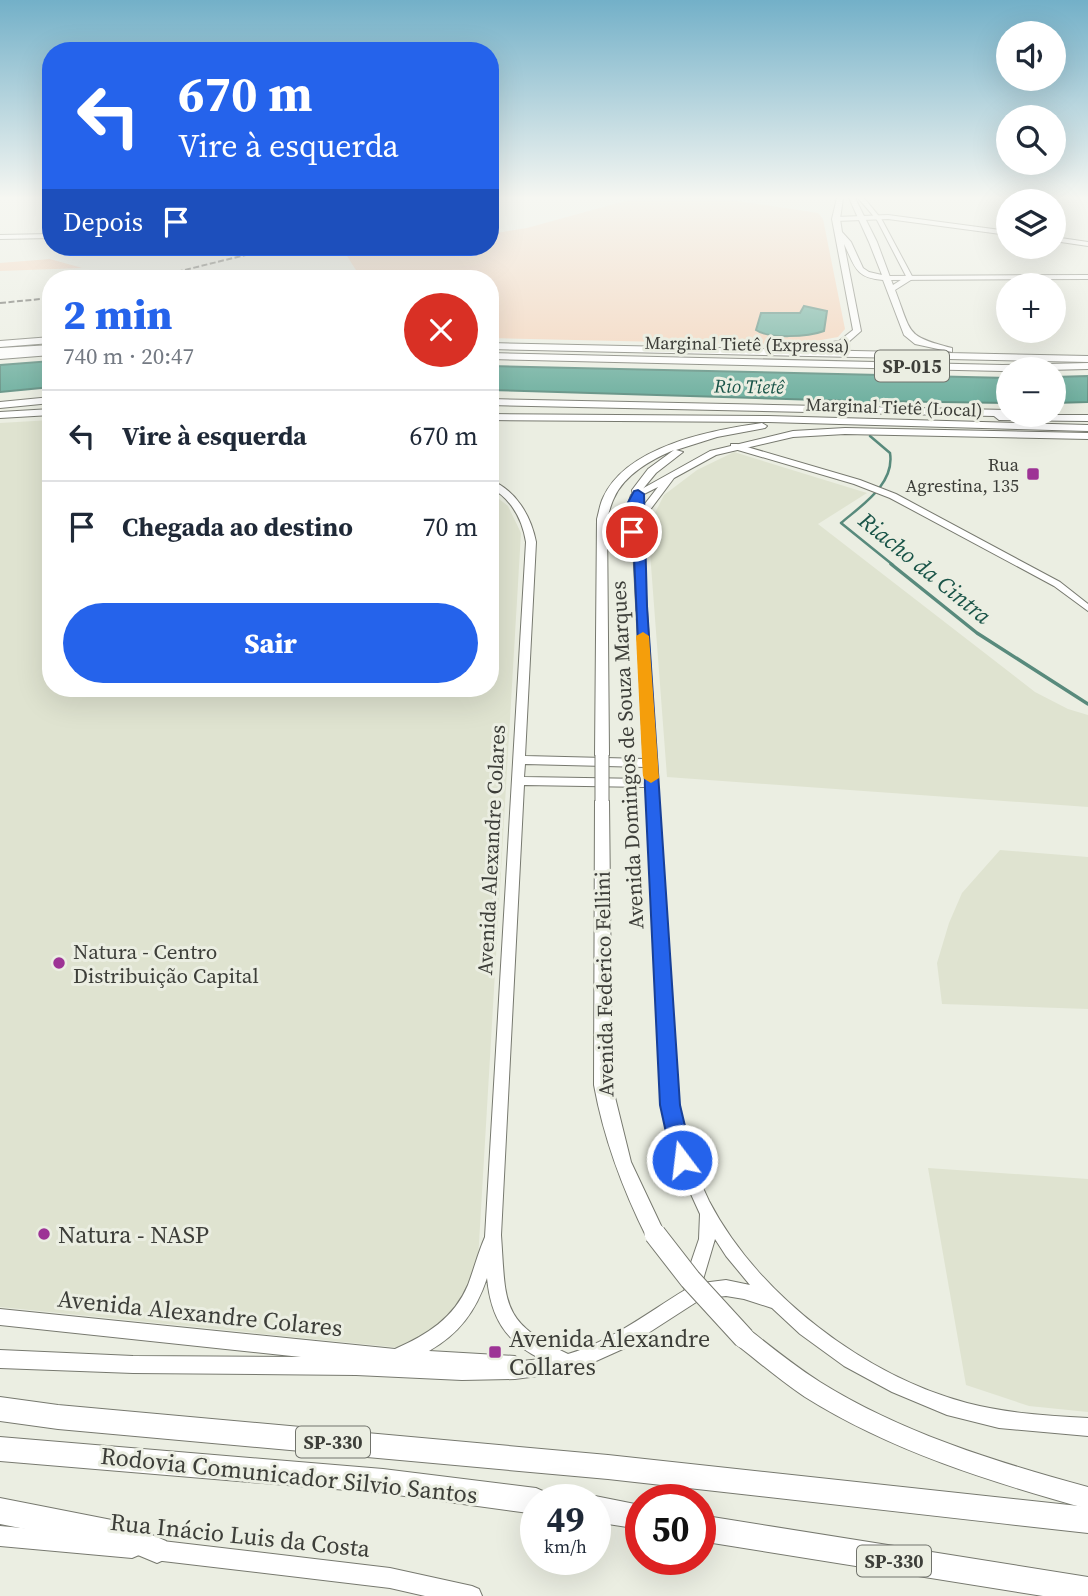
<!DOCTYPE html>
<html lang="pt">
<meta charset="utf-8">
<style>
:root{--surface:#fff;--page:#f6f6f7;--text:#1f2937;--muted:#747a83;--line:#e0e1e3;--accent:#2563eb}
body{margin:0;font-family:"Source Serif 4",serif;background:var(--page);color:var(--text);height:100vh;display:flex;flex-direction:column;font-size:26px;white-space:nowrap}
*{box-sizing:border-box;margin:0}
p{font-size:23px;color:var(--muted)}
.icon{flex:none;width:38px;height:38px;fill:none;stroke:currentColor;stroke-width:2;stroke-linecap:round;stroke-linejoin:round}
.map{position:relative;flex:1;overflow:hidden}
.details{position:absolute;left:42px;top:270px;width:457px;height:427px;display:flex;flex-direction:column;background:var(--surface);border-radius:28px;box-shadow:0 7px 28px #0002}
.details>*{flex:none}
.top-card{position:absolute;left:42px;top:42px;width:457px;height:214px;border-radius:28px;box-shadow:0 7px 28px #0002;background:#2563eb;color:#fff;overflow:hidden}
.tools{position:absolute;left:996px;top:21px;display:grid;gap:14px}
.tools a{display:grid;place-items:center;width:70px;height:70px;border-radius:50%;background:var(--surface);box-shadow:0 7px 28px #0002;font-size:35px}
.speed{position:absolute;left:520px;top:1484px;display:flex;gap:14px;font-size:35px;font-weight:700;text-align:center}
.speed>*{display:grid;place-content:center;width:91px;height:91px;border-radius:50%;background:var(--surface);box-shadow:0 7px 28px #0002;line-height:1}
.speed small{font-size:18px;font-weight:400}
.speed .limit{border:10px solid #d22;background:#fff;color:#111}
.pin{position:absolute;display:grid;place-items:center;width:60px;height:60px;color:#fff;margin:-30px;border:4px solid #fff;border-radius:50%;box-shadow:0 2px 7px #0007}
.me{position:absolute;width:77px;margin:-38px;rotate:345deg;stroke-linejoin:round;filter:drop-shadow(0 0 5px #0008)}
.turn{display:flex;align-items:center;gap:24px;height:147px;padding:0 21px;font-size:32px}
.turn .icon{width:91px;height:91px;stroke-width:2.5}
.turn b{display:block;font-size:49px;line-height:60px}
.then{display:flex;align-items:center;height:66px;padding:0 21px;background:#0003;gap:14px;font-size:26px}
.round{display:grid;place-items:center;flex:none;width:74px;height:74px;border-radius:37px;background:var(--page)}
.head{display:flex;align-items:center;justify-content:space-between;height:119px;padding:0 21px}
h1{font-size:42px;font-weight:800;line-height:52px;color:var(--accent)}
.cta{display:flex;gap:14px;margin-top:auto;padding:14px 21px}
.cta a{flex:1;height:80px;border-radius:42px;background:var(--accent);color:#fff;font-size:28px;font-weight:800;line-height:80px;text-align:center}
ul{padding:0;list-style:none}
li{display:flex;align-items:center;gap:21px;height:91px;padding:0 21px;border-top:2px solid var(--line)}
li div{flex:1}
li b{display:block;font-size:26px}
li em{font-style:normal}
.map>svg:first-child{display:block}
</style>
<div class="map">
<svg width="1088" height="1596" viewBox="0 0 1088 1596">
<rect width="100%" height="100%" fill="#ebeee2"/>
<!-- built -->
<path fill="#dfe3d0" d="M 51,420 L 51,688 L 490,688 L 490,492 L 508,506 L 521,533 L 477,1277 L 452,1319 L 402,1348 L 0,1307 L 0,423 Z
M 734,452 L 867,493 L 818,524 L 1035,692 L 1068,709 L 1088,715 L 1088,807 L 667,777 L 649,539 L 655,513 L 664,495 L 697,470 Z
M 1000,850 L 1088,857 L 1088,1009 L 942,1004 L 937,963 L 949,923 L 962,893 Z
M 928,1168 L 1088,1179 L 1088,1412 L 1029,1406 L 966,1385 Z"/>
<!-- green -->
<path fill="#f4d2b8" d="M 636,198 L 718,198 L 818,213 L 823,219 L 845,329 L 838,337 L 793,345 L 490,338 L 490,278 L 361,278 L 347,256 L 406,247 L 490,247 L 490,234 L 527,228 Z
M 50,259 L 82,268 L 0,271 L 0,263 Z"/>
<!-- water -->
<path fill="#64aa99" stroke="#588a7c" stroke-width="2" d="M 804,306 L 827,311 L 824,331 C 808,337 769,339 756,330 L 761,313 L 800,313 Z
M 51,361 L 51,387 L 0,392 L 0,365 Z
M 490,366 L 1008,378 L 1008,403 L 871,401 L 861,406 L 852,401 L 490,390 Z
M 1088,376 L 1088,402 L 1054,403 L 1054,377 Z"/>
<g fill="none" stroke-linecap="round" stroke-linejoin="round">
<!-- stream-far1 -->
<path stroke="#588a7c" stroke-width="2.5" d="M 870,436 L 890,453 C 895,484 862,505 841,523 L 893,565"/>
<!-- stream -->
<path stroke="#588a7c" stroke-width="3.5" d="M 891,564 L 977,633 L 1088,704"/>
<!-- tertiary casing -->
<g stroke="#77796f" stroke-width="2">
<path id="tertiary" d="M 858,198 L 864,198 L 882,220 L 913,278 L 912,279 L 907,278 L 877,220 Z
M 731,444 L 737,444 L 860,480 L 896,494 L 1060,582 L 1088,604 L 1088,611 L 1054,586 L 890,498 L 854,484 L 731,448 Z"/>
</g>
<!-- secondary casing -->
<g stroke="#77796f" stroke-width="2">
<path id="secondary" d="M 888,215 L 1008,231 L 1008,235 L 888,219 L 836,221 L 833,219 L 836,217 Z
M 51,234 L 51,238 L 0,239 L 0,235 Z
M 1054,237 L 1088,242 L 1088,246 L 1054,241 Z
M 1088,275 L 1088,279 L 887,280 L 884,278 L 887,276 Z
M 845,428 L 1088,433 L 1088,439 L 845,434 L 793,437 L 716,455 L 674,478 L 647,514 L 643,547 L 678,1105 C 686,1138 694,1170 709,1201 C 758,1295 865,1376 967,1403 C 1006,1413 1047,1416 1088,1418 L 1088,1436 L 999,1428 L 947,1415 L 892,1392 L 844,1366 L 800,1334 L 772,1308 L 744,1299 L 726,1296 L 701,1299 L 625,1348 L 585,1366 L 568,1372 L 515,1379 L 462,1380 L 356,1375 L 133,1373 L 0,1368 L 0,1350 L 133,1356 L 301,1357 L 0,1325 L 0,1309 L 395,1349 C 427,1335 454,1318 468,1285 C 474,1269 478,1253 485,1237 L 526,542 C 522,518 511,499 490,487 L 490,480 C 516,490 531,516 536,542 L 525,756 L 644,759 L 633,546 L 624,516 L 631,495 L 710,451 L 793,431 ZM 658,487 L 637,514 L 636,524 L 634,516 L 640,496 ZM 525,764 L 645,767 L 645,779 L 524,777 ZM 524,785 L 646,787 L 662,1105 L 674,1157 L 700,1214 L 699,1239 L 683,1286 L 685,1290 C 647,1313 612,1341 568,1354 C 500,1322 506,1304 501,1235 ZM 715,1239 L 726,1256 L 750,1285 L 726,1280 L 702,1283 ZM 487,1278 C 491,1318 505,1341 541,1359 L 522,1361 L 515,1356 L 429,1351 C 459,1334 476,1311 487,1278 Z
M 0,1526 L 132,1538 L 139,1541 L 142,1548 L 139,1555 L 132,1558 L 0,1546 Z
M 154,1540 L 390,1568 L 472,1586 L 479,1589 L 482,1596 L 425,1596 L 390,1588 L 154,1560 L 147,1557 L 144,1550 L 147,1543 Z"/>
</g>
<!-- trunk casing -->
<g stroke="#77796f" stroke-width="2">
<path id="trunk" d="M 837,198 L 843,198 L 840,219 L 842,232 L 851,242 L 863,268 L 869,272 L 882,275 L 869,242 L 849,198 L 855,198 L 877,242 L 893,285 L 907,276 L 914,278 L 895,290 C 912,334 905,336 952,348 L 952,352 L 915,344 L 904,335 L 883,280 C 855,278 855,266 844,244 L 861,331 L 845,345 L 814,349 L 814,345 L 839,341 L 853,330 L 832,219 Z
M 490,343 L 1088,356 L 1088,362 L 490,349 Z
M 51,345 L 51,351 L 0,354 L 0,348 Z
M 51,409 L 51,415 L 0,418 L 0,412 Z
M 490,414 L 768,416 L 1088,425 L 1088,431 L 768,422 L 490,420 Z
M 762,423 L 767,426 L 765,428 L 717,437 L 676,450 L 683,452 L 656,473 L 642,490 L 645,521 L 641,522 L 636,519 L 632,490 L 648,469 L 674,450 C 652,459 624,475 614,498 C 611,504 609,512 607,519 L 609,755 L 602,759 L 597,758 L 595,755 L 597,519 C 599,512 600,504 603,498 C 626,446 712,430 762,423 Z
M 602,796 L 609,801 L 612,1085 L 631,1162 L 665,1234 L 662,1240 L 655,1242 L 648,1240 C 623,1190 604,1140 594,1085 L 595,801 Z
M 744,1328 L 751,1331 C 774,1349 796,1367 820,1382 C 902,1433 996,1462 1088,1487 L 1088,1509 C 991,1482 891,1451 805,1397 C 781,1381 759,1362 737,1345 L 734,1338 L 737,1331 Z"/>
</g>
<!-- motorway casing -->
<g stroke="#77796f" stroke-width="2">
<path id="motorway" d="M 51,337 L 51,343 L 0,347 L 0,341 Z
M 51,349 L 51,355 L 0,359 L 0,353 Z
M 490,353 L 1002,365 L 1088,363 L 1088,369 L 1002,371 L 490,359 Z
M 51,397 L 51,403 L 0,408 L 0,402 Z
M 490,399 L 1008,410 L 1008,415 L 1088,415 L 1088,421 L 999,420 L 994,416 L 490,405 Z
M 0,1397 L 58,1405 L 608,1455 L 1088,1507 L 1088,1533 L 608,1479 L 58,1429 L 0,1421 Z
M 0,1437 L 383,1469 L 536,1488 L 545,1492 L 548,1500 L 536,1500 L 536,1514 L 383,1493 L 0,1461 Z
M 595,1496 L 640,1505 L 640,1529 L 595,1522 L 595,1500 L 587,1500 Z
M 0,1498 L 122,1522 L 166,1541 L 170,1550 L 166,1559 L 157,1563 L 121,1548 L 0,1524 Z
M 700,1515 L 1088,1577 L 1088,1596 L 1043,1596 L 700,1541 Z"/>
</g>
<!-- tertiary -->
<use href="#tertiary" fill="#fff" fill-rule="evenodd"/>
<!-- secondary -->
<use href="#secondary" fill="#fff" fill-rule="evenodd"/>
<!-- trunk -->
<use href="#trunk" fill="#fff" fill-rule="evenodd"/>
<!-- motorway -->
<use href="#motorway" fill="#fff" fill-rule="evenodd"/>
<!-- rail -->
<path stroke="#585953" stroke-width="2" stroke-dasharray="6 2.5" stroke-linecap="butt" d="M 152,278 L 278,247
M 0,303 L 51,298"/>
<!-- trunk-bridge-far1 casing -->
<g stroke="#77796f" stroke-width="15" stroke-linecap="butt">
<path id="trunk-bridge-far1" d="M 602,755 L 602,801"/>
</g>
<!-- trunk-bridge casing -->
<g stroke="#77796f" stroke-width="23" stroke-linecap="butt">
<path id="trunk-bridge" d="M 655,1234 L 690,1279 L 744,1338"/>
</g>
<!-- trunk-bridge-far1 -->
<use href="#trunk-bridge-far1" stroke="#fff" stroke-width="13"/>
<!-- trunk-bridge -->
<use href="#trunk-bridge" stroke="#fff" stroke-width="21"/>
</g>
<!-- sky -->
<linearGradient id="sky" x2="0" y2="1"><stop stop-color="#73b0c8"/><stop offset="0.47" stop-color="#f6f7f2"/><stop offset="1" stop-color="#f6f7f2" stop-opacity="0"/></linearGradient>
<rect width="1088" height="421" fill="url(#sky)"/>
<!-- route -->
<path fill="#2563eb" stroke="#184099" stroke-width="2" d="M 638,490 L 644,494 L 647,606 L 680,1105 L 693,1160 L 690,1166 L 682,1168 L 675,1166 L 672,1160 L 660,1105 L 633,536 L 625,532 L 624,510 L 634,491 Z"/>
<!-- slow -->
<path fill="#f59e0b" d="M 643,632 L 649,636 L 659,778 L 651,783 L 643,778 L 636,636 Z"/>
<!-- markers -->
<g fill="#9d3395" stroke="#ebeee2" stroke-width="2.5">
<rect x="1026" y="467" width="14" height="14" rx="3.5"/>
<circle cx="59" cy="963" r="7"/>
<circle cx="44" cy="1234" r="7"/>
<rect x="488" y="1345" width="14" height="14" rx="3.5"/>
</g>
<g text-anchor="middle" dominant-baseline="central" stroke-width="6" stroke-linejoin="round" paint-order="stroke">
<!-- far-street labels -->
<g font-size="18" fill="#3d3e39" stroke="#ebeee2">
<text transform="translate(747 344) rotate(1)">Marginal Tietê (Expressa)</text>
<text transform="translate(894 407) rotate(2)">Marginal Tietê (Local)</text>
</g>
<!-- far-poi labels -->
<g font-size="18" fill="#3d3e39" stroke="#ebeee2" text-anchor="end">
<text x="1019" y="464">Rua<tspan x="1019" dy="21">Agrestina, 135</tspan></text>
</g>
<!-- shield labels -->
<g fill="#ebeee2" stroke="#71736c" stroke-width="2">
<rect x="875" y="350.5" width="74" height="31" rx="5"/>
<rect x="296" y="1426.5" width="74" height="31" rx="5"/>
<rect x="857" y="1545.5" width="74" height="31" rx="5"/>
</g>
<g font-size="19" font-weight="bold" fill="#3d3e39">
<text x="912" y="366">SP-015</text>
<text x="333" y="1442">SP-330</text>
<text x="894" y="1561">SP-330</text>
</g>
<!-- far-water labels -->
<g font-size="19" font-style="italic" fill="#195448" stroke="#ebeee2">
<text transform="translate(749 386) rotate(1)">Rio Tietê</text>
</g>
<!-- street labels -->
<g font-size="21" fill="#3d3e39" stroke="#ebeee2">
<text transform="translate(627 755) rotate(-93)">Avenida Domingos de Souza Marques</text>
<text transform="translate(491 850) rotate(-87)">Avenida Alexandre Colares</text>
<text transform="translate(604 984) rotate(-91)">Avenida Federico Fellini</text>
</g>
<!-- poi labels -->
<g font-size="21" fill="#3d3e39" stroke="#ebeee2" text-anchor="start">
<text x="73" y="951">Natura - Centro<tspan x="73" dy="24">Distribuição Capital</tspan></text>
</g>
<!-- water labels -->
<g font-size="23" font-style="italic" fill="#195448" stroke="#ebeee2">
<text transform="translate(925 568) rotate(39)">Riacho da Cintra</text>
</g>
<!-- near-poi labels -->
<g font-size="24" fill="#3d3e39" stroke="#ebeee2" text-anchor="start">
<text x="58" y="1234">Natura - NASP</text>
<text x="509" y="1338">Avenida Alexandre<tspan x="509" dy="28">Collares</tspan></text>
</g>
<!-- near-street labels -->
<g font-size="24" fill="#3d3e39" stroke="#ebeee2">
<text transform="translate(200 1313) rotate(6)">Avenida Alexandre Colares</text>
<text transform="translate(289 1475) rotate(6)">Rodovia Comunicador Silvio Santos</text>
<text transform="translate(240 1535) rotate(6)">Rua Inácio Luis da Costa</text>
</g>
</g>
</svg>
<div class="tools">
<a><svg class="icon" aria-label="sound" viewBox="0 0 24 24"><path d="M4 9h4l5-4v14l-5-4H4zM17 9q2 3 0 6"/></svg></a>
<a><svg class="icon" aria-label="search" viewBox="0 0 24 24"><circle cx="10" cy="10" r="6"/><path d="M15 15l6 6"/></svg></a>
<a><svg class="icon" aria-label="layers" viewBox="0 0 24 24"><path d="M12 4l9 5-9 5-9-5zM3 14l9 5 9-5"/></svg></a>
<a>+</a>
<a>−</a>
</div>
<div class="speed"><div>49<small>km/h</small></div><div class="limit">50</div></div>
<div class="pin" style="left:632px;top:532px;background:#d93025"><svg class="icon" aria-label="arrive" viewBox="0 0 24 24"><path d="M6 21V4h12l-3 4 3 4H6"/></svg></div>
<svg class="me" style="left:682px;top:1160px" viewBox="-20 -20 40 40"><circle r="17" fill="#2563eb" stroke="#fff" stroke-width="3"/><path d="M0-11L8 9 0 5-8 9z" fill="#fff"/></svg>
<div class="top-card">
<div class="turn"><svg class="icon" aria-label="left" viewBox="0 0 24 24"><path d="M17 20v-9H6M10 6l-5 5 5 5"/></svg><div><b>670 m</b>Vire à esquerda</div></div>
<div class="then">Depois<svg class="icon" aria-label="arrive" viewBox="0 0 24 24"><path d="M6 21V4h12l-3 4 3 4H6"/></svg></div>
</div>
<section class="details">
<div class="head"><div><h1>2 min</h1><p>740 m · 20:47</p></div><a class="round" style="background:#d93025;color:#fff"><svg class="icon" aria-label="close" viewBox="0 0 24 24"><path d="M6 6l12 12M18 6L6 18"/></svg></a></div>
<ul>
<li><svg class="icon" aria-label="left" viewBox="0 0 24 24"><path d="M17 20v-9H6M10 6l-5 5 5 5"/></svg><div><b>Vire à esquerda</b></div><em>670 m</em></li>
<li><svg class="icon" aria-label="arrive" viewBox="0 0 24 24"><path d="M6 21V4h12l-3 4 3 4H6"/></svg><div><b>Chegada ao destino</b></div><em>70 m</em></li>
</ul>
<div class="cta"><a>Sair</a></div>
</section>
</div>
